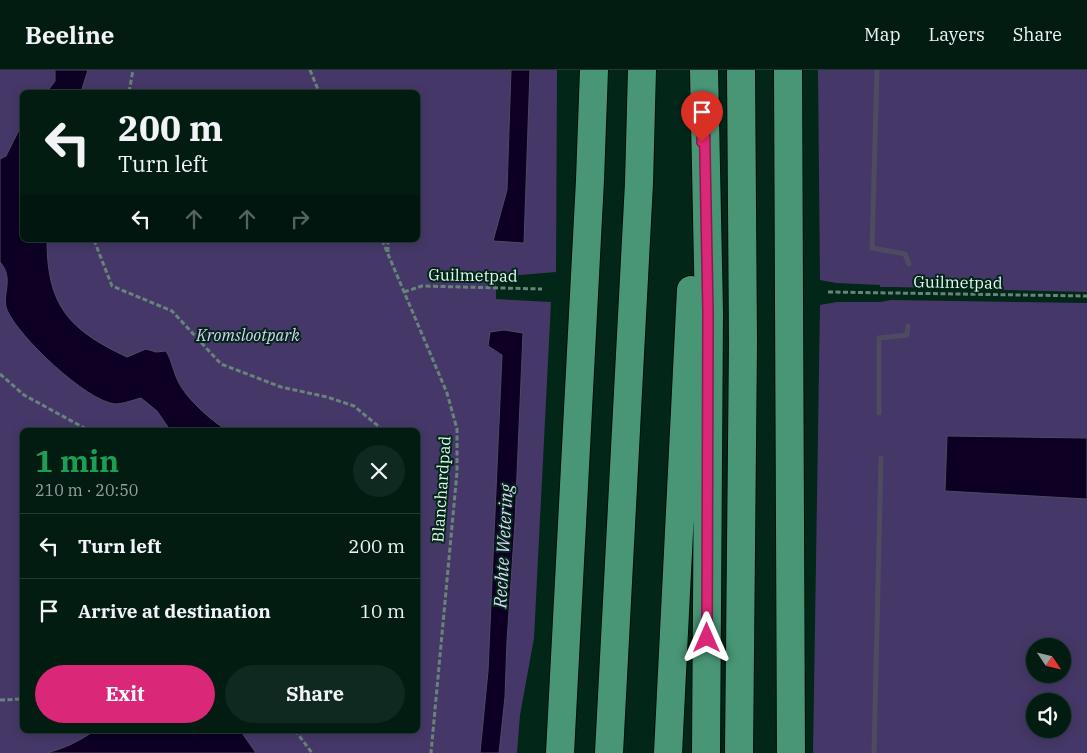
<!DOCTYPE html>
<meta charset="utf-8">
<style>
:root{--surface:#021c12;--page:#102920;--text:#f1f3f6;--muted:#96a19f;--line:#233a32;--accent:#db2777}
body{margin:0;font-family:"IBM Plex Serif",serif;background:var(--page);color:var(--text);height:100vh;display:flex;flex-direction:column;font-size:19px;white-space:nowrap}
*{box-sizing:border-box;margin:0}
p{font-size:16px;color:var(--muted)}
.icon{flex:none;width:28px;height:28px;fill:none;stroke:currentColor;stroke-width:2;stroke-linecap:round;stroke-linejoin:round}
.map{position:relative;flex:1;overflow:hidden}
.drawer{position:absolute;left:20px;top:358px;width:400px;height:305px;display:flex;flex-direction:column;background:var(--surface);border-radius:8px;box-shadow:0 2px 12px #0003,0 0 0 1px var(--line)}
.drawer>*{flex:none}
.guide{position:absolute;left:20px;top:20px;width:400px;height:152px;border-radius:8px;box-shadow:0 2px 12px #0003,0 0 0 1px var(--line);background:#021c12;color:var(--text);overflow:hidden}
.needle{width:32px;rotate:125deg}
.tools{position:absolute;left:1026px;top:568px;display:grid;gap:10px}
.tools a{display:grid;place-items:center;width:45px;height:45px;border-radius:50%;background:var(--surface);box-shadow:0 2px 12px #0003,0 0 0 1px var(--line);font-size:25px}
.pin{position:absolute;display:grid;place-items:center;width:42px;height:42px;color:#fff;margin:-51px -21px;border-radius:50% 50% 50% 0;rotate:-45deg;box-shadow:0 0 5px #0007}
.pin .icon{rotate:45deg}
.me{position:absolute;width:55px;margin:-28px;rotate:0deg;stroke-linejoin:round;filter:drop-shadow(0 0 4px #0008)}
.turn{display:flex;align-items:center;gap:18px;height:105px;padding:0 15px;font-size:22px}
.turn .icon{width:65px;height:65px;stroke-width:2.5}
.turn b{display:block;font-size:35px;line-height:42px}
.lanes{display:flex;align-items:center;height:48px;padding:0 15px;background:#0003;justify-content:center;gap:25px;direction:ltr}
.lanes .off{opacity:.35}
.round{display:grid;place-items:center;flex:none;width:52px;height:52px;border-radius:26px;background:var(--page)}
.head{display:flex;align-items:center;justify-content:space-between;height:85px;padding:0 15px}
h1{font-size:30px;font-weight:700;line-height:38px;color:#1e9e55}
.primary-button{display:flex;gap:10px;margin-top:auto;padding:10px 15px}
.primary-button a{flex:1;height:58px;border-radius:30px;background:var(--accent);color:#fff;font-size:20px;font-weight:700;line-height:58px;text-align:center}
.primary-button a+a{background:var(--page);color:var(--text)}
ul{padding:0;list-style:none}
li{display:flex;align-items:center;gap:15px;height:65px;padding:0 15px;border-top:1px solid var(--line)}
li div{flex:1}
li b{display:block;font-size:19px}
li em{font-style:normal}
header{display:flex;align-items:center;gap:30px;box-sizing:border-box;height:70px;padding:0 25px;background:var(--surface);border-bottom:1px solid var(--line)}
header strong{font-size:24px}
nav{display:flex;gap:28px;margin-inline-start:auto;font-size:18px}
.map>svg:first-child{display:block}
</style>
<header>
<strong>Beeline</strong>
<nav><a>Map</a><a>Layers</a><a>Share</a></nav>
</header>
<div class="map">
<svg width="1087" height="683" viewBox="0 0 1087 683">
<rect width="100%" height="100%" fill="#022618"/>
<!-- green -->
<path fill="#453868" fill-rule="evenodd" d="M 0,0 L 511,0 L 507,120 L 497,157 L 497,171 L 523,173 L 530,0 L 557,0 L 556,202 L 496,207 L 496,229 L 551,232 L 534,568 L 520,645 L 517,683 L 499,683 L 505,627 L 507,571 L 515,452 L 523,264 L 504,260 L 496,261 L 495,281 L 502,285 L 493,502 L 490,683 L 0,683 ZM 22,22 L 418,22 L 418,170 L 22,170 ZM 22,360 L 418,360 L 418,660 L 22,660 Z
M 818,0 L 1087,0 L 1087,222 L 894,217 L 880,217 L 880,215 L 836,213 L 820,210 Z
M 891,230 L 1087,233 L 1087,368 L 948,366 L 945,421 L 1087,429 L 1087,683 L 813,683 L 820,235 L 837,232 L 880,232 ZM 1035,576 L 1062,576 L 1062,604 L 1035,604 ZM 1035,631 L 1062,631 L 1062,659 L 1035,659 Z"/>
<!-- water -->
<path fill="#0d0024" stroke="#4e4b61" d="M 55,0 L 88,0 L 81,22 L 47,22 L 55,11 Z
M 511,0 L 530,0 L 524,173 L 493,171 L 507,120 Z
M 22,54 L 22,170 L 47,170 C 47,236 69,260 127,287 L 146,279 L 156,282 L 166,281 C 172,291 173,301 178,311 C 185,327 211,351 227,360 L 170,360 L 157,341 L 141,328 C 133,330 123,334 115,334 C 86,331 18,266 7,240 C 1,225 15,209 0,192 L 0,89 L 6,86 Z
M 504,260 L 523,263 L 515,452 L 507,571 L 505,627 L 499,683 L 480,683 L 488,601 L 502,285 L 488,276 L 490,262 Z
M 947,366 L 1087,368 L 1087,429 L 945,421 Z
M 95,660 L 240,660 L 256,683 L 47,683 C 65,678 80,671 95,660 Z"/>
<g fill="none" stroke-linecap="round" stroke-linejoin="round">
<!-- stream -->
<path stroke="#4e4b61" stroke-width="5" d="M 877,0 L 872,178 L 905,184 L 909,194
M 879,343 L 879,268 L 907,265 L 908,256
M 874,683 L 881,388"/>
<!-- highway casing -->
<g stroke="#000d05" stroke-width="30">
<path id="highway" d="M 704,0 L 709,243 L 706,683
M 788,0 L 791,683
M 560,683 L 590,110 L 594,0
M 609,683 L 639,113 L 642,0
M 668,683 L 691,220
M 739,683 L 743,273 L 741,0"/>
</g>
<!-- path -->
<path stroke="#678478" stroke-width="3" stroke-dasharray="5 2.5" stroke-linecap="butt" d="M 310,0 L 319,22
M 129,22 L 133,0
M 94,170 L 112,216 L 172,241 L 221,294 L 281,317 L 327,327 L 354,336 L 383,360
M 382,170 L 447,323 L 457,359 L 457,402 L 431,683
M 388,182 L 388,170
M 404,222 L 422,216 L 542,219
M 828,222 L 1087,226
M 0,304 L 24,325 L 88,360
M 0,630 L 22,629
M 295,660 L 312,683"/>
<!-- highway -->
<use href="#highway" stroke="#489675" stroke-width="28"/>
</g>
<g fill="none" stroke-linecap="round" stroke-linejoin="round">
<!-- route casing -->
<g stroke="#8e194d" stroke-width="12">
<path id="route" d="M 702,72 L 704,33 L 708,243 L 707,568"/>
</g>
<!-- route -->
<use href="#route" stroke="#db2777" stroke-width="9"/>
</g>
<g text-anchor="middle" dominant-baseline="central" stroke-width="4" stroke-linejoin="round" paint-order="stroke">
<!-- street labels -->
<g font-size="16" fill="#e6faf0" stroke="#022618">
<text transform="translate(473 205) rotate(1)">Guilmetpad</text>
<text transform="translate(958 212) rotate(1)">Guilmetpad</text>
<text transform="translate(441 419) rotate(-86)">Blanchardpad</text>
</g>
<!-- park labels -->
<g font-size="16" font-style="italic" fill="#dbd3f9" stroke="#022618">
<text x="248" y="265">Kromslootpark</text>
</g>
<!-- water labels -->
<g font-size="18" font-style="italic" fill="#ded5fb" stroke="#022618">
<text transform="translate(503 476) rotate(-87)">Rechte Wetering</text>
</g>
</g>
</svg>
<div class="tools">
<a><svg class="needle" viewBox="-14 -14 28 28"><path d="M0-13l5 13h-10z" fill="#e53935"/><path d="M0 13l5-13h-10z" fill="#96a19f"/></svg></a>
<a><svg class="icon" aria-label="sound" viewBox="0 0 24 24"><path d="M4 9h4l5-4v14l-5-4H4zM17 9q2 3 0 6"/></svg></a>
</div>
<div class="pin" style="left:702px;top:72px;background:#d93025"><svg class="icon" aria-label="arrive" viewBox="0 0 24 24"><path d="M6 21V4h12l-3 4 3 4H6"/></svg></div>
<svg class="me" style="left:707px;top:568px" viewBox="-20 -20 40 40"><path d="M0-17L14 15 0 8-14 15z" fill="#db2777" stroke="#fff" stroke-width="4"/></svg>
<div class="guide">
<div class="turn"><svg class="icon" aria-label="left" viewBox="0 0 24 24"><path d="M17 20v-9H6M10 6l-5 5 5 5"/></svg><div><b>200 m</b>Turn left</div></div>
<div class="lanes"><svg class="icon" aria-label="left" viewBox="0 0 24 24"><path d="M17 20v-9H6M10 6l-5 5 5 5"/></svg><svg class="icon off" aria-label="ahead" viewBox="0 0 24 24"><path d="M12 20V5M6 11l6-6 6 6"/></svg><svg class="icon off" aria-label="ahead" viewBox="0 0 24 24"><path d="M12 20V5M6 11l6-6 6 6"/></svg><svg class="icon off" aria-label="right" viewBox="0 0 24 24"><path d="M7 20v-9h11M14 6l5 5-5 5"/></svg></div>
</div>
<section class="drawer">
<div class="head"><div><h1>1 min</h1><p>210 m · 20:50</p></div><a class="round"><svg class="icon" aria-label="close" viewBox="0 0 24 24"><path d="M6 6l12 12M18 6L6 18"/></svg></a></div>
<ul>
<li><svg class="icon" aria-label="left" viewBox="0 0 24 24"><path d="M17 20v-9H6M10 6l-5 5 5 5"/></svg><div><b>Turn left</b></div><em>200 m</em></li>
<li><svg class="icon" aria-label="arrive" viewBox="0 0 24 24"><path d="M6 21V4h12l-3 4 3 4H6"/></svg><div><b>Arrive at destination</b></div><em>10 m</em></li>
</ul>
<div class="primary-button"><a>Exit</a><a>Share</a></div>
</section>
</div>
